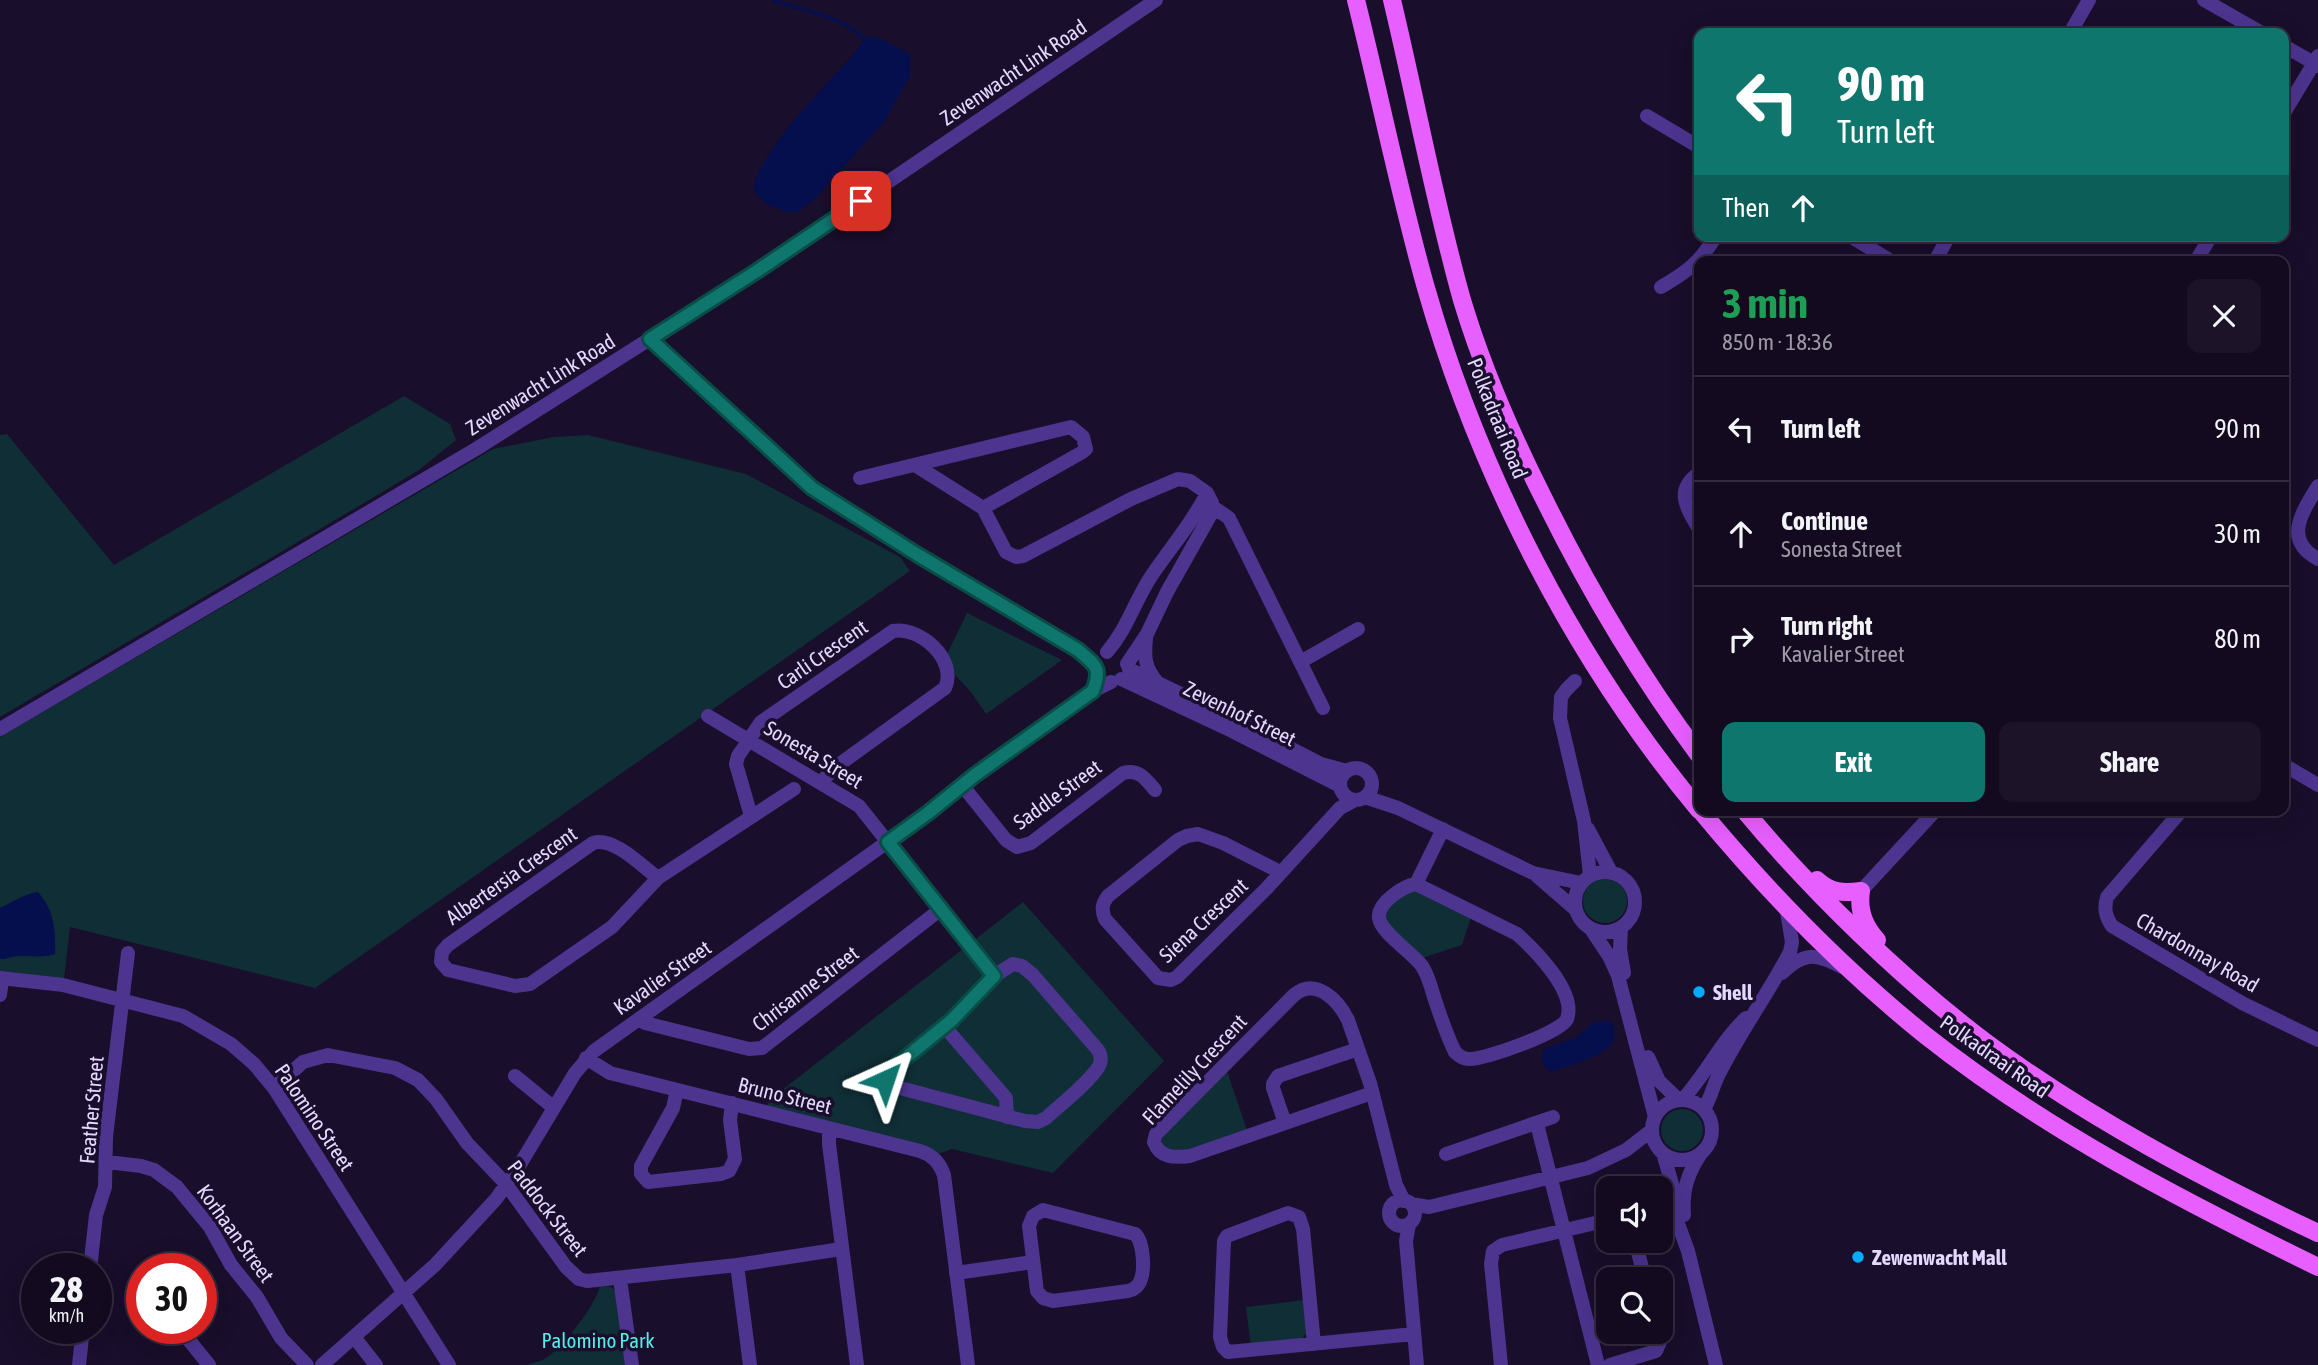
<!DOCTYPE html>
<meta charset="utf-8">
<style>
:root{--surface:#130a20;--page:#1c1329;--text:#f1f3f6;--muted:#9d9aa5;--line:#322b3e;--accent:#0f766e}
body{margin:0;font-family:"Asap Condensed",sans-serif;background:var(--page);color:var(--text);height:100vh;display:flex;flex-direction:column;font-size:26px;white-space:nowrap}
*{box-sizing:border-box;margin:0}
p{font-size:23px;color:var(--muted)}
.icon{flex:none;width:38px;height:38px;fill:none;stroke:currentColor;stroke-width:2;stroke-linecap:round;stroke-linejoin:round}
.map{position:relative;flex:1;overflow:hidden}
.side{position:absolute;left:1694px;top:256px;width:595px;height:560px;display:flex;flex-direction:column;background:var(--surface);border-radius:14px;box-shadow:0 7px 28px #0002,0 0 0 2px var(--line)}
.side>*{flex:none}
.hud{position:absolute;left:1694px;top:28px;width:595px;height:214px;border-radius:14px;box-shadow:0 7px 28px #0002,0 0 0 2px var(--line);background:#0f766e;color:#fff;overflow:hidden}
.controls{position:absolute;left:1596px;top:1176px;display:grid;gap:14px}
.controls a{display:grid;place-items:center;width:77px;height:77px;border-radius:14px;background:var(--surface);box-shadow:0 7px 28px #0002,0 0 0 2px var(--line);font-size:35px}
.speed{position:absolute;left:21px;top:1253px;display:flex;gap:14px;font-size:35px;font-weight:700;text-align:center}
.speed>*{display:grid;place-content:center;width:91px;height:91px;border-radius:50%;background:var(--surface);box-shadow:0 7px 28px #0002,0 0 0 2px var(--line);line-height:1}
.speed small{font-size:18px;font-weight:400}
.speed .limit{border:10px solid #d22;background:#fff;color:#111}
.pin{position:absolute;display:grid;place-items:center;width:60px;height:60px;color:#fff;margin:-30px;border-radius:14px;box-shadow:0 4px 10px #0006}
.me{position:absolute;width:77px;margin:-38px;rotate:42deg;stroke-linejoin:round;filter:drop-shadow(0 0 5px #0008)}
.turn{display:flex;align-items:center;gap:24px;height:147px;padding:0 28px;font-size:32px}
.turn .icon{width:91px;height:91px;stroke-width:2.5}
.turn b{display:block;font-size:49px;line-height:60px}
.then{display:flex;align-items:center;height:66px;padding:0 28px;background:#0003;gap:14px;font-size:26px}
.round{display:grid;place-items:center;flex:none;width:74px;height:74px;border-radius:14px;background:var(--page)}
.headline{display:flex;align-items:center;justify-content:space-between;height:119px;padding:0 28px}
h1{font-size:42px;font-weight:700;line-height:52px;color:#1e9e55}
.primary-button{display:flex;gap:14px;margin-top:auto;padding:14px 28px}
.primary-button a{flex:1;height:80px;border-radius:14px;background:var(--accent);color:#fff;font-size:28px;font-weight:700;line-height:80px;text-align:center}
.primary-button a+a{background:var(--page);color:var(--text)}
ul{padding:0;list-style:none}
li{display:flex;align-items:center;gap:21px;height:105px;padding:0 28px;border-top:2px solid var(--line)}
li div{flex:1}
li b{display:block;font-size:26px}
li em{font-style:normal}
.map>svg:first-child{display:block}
</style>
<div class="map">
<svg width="2318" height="1365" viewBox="0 0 2318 1365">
<rect width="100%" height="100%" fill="#190e2b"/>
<!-- green -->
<path fill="#102e36" d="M 404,396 L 450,424 L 456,440 L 419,470 L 381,493 L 0,717 L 0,435 L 7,434 L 114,565 Z
M 588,435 L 746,474 L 900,557 L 910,571 L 315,988 L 70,927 L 64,979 L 0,972 L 0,737 L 493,449 L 554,437 Z
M 967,613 L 1062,660 L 986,714 L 970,691 L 956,676 L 947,654 Z
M1583 901a22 22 0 1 1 44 0a22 22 0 1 1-44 0Z
M 1414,889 L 1471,917 L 1462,945 L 1422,958 L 1389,925 L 1385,916 C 1389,902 1400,894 1414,889 Z
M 1023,902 L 1164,1061 L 1053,1173 L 952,1149 L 938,1154 L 767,1107 L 768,1101 Z
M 1227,1071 L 1247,1130 C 1222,1139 1194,1154 1167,1149 L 1162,1142 L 1163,1136 Z
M1661 1130a21 21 0 1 1 42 0a21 21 0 1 1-42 0Z
M 600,1286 L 611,1287 L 617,1292 L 627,1365 L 527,1365 C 532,1363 538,1362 543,1360 C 560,1351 596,1305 600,1286 Z
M 1305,1300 L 1307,1332 L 1302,1339 L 1251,1347 L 1246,1307 Z"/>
<!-- water -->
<path fill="#050f4d" d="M 868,36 L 881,39 L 910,54 L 910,76 L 884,122 L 815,199 L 796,213 C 780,211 760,204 753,188 C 762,149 823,88 851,57 C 857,51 861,42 868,36 Z
M 38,892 C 54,909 56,932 55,954 C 39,960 20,952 5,959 L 0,959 L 0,908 C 11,903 26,893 38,892 Z
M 1609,1021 L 1613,1023 C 1613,1028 1615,1035 1614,1040 C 1609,1055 1566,1067 1551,1072 C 1542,1066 1540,1058 1544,1049 L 1577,1037 L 1594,1022 Z"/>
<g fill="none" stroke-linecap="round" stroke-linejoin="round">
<!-- stream -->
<path stroke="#050f4d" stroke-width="3.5" d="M 773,0 C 804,12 841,15 864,39"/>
<!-- minor -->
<path stroke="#4c348f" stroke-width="14" d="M 2204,0 L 2262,33
M 2070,33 L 2089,0
M 2284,46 L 2314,63 L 2318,56
M 2284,113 L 2314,63 L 2318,66
M 1647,116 L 1699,147
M 1850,236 L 1891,261
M 1935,261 L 1949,236
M 2196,261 L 2211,236
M 1661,287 C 1687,272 1700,262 1716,236
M 650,339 L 793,472 L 822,496 L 1078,650 L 1096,665
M 915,465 L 983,508 L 1006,552 L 1016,557 L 1023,556 L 1131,499 L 1178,479 L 1190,481 L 1207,493 L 1212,503 L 1211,514 L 1167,592 L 1147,634 L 1127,664
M 1699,473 C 1674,491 1687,508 1699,529
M 860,478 L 1071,427 L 1083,437 L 1086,449 L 1081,453 L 983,508
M 2318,486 C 2303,511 2282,540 2318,559
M 1213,507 L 1229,518 L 1323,708
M 1146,639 C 1144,657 1145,668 1157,682
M 1107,652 C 1127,629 1134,603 1150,578 C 1169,549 1192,524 1207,493
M 1302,661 L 1358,629
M 1129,669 L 1233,719 L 1321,764 L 1347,771
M 1121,679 L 1232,731 L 1340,786
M 1575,681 L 1566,690 L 1561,697 L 1560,718 L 1584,821 L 1590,875
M 708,716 L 859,806 L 994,976
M 0,729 L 476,449 L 757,271 L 1156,0
M 2284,765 L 2318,785
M1340 784a16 16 0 1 1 32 0a16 16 0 1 1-32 0Z
M 962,785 L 1006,840 L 1017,847 L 1031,843 L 1123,773 C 1139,769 1145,778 1155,790
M 1365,797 L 1398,808 L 1533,873 L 1581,883
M 2182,810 L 2107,897 C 2104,908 2105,916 2112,926 L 2242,1003 L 2318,1040
M 751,816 L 736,764 L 738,756 L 761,722 L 893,631 C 920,626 958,660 945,688 L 837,766 L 821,782
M 1588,829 L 1611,872
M1575 902a30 30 0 1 1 60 0a30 30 0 1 1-60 0Z
M 1280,872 L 1223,843 L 1198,834 L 1187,836 L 1178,840 L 1108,896 C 1102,904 1101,909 1105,919 L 1158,978 L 1171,980 L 1177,977 L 1266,889 L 1340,808 L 1355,800
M 1537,876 L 1575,909
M 658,878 L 612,927 L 530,984 L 515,986 L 448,970 L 441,962 L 442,952 L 448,945 L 593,843 C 613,836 642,866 658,878 L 794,789
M 1416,884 L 1517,934 C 1535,950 1577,992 1567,1019 C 1562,1032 1484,1060 1469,1059 C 1463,1059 1459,1056 1455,1052 C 1446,1034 1440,1015 1434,997 C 1431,987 1428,975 1422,966 C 1413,953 1381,933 1379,918 C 1377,903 1403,886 1416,884 L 1443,829
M 1861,891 L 1936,810
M 1621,928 L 1620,949 L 1624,973
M 1591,929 L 1609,956 L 1618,976 L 1655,1117
M 1013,964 L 1022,966 L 1033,975 L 1098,1050 C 1101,1055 1102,1060 1099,1066 C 1089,1083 1061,1104 1046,1118 L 1038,1122 L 1025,1121 L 889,1085 L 885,1080 L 885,1074 L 952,1020 L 994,976 Z
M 1782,973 C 1804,952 1815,953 1842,967
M 0,978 L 63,985 L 183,1016 L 231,1044 L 254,1064 L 274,1088 L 449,1365
M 0,995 L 2,979
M 640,1018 L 645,1023 L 749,1049 L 762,1048 L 941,909
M 944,1026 L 1006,1098 L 1007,1117
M 1648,1057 L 1659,1081 L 1679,1100
M 586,1058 L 610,1073 L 920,1151 C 933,1155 940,1163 944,1175 L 968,1365
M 515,1076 L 554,1108
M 274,1088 L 303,1062 L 328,1055 L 395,1068 L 418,1080 L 436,1099 L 467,1143 L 506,1184 L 566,1267 L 579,1279 L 587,1281 L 737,1265 L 841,1249
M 677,1090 L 673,1108 L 641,1166 L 641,1174 L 648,1182 L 721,1174 L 729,1171 L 735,1159 L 730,1120 L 732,1103
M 1372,1093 L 1190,1156 C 1174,1158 1160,1158 1154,1142 L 1156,1134 L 1294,995 C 1316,977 1338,1000 1348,1020 L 1370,1083 L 1396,1185 L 1404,1201
M 1683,1099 C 1706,1074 1722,1040 1746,1018
M1652 1130a30 30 0 1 1 60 0a30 30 0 1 1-60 0Z
M 1704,1109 C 1711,1098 1713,1085 1719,1074 C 1740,1032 1768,994 1790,952 L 1792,942 L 1786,906
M 1285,1123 L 1273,1088 L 1273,1084 L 1278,1076 L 1358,1049
M 1537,1124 L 1598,1365
M 829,1128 L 829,1144 L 857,1365
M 1663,1153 L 1672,1184 L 1677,1221 L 1688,1251 L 1716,1365
M 1446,1154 L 1553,1117
M 107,1162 L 141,1166 L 154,1170 L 177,1187 L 210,1227 L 231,1265 L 257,1297 L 281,1338 L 307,1365
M1389 1213a13 13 0 1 1 26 0a13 13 0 1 1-26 0Z
M 1411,1204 L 1429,1207 L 1588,1168 L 1626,1150 L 1652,1130
M 1043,1210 L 1135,1234 C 1144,1242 1146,1275 1138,1285 C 1135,1289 1132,1290 1128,1291 L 1053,1301 L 1043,1298 L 1037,1291 L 1029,1226 L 1033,1216 Z
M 1684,1215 C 1682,1190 1688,1172 1702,1152
M 1409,1224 L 1406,1241 L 1417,1365
M 1635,1241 L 1645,1279
M 737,1265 L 750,1365
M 90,1269 L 96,1215 L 105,1187 L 106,1137 L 128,953
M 956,1273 L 1033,1262
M 620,1279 L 632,1365
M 180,1329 L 209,1365
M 354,1337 L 376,1365
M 1314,1344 L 1303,1229 L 1299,1217 L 1288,1213 L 1227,1236 L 1224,1241 L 1220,1337 L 1223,1347 L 1228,1352 L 1414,1334
M 79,1365 L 83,1328
M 322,1365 L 435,1265 L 496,1199 L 516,1171 L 575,1073 L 594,1051 L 928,813 L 975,775 L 1093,691 L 1111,682
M 1501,1365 L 1491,1264 L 1493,1251 L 1502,1245 L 1608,1220
M 1610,1365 L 1656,1351 L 1660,1342 L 1658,1332"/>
<!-- major -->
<path stroke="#e85fff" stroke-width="18" d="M 1356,0 C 1380,96 1399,193 1426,288 C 1479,474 1575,661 1699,810
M 1392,0 C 1416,100 1434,201 1462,300 C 1483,370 1512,436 1545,501 C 1589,590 1640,676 1699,755
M 1700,810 C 1767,891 1843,969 1925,1035 C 2045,1130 2181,1200 2318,1267
M 1744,810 C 1812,892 1903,980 1988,1044 C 2090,1119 2204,1179 2318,1233
M 1817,880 C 1831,893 1843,893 1861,891 C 1858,910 1864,926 1877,940"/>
</g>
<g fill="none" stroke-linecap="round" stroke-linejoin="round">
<!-- route casing -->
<g stroke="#0a4d48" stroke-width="18">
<path id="route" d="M 861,201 L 757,271 L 650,339 L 812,488 L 918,555 L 1078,650 C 1096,666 1102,667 1093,691 L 975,775 L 928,813 L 888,842 L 994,976 L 952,1020 L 886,1074 L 885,1080"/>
</g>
<!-- route -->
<use href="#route" stroke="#0f766e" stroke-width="12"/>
</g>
<!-- markers -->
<g fill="#04acff" stroke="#190e2b" stroke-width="2.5">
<circle cx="1699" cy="992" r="7"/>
<circle cx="1858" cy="1257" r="7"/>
</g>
<g text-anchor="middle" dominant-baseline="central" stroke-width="7" stroke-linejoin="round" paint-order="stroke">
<!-- street labels -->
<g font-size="21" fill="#e5d8ff" stroke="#190e2b">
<text transform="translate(1013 72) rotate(-34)">Zevenwacht Link Road</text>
<text transform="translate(540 384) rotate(-32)">Zevenwacht Link Road</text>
<text transform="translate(1498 418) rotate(68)">Polkadraai Road</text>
<text transform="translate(822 654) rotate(-35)">Carli Crescent</text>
<text transform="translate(1240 713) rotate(26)">Zevenhof Street</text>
<text transform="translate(814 754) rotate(31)">Sonesta Street</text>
<text transform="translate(1057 794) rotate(-36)">Saddle Street</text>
<text transform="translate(511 875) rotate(-35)">Albertersia Crescent</text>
<text transform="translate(1203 920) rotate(-43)">Siena Crescent</text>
<text transform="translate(2198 952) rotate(30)">Chardonnay Road</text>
<text transform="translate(662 977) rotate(-35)">Kavalier Street</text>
<text transform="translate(805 988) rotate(-37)">Chrisanne Street</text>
<text transform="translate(1995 1056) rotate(35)">Polkadraai Road</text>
<text transform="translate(1194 1069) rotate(-47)">Flamelily Crescent</text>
<text transform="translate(785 1095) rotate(14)">Bruno Street</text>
<text transform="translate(91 1110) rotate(-85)">Feather Street</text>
<text transform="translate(315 1117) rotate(56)">Palomino Street</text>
<text transform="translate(548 1208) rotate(52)">Paddock Street</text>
<text transform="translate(236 1233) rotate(54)">Korhaan Street</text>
</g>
<!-- poi labels -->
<g font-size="21" font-weight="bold" fill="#e5d8ff" stroke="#190e2b" text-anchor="start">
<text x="1713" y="992">Shell</text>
<text x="1872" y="1257">Zewenwacht Mall</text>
</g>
<!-- park labels -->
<g font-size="21" fill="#57ece9" stroke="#190e2b">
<text x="598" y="1340">Palomino Park</text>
</g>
</g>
</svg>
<div class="controls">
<a><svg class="icon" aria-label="sound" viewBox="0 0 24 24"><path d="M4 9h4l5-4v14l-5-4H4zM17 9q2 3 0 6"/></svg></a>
<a><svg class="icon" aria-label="search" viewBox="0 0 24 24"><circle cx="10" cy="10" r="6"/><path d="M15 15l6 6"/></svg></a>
</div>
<div class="speed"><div>28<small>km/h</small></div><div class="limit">30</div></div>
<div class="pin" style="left:861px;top:201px;background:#d93025"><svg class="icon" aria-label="arrive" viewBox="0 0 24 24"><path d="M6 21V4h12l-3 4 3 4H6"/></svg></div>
<svg class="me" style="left:885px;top:1080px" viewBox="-20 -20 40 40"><path d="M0-17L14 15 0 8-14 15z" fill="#0f766e" stroke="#fff" stroke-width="4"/></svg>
<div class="hud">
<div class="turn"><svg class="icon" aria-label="left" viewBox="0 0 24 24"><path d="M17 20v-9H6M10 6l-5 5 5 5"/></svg><div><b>90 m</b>Turn left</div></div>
<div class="then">Then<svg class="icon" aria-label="ahead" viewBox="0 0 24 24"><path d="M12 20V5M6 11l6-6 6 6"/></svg></div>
</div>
<section class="side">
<div class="headline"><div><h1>3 min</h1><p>850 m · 18:36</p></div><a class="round"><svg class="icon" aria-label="close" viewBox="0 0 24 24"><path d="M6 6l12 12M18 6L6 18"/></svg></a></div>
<ul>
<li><svg class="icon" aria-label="left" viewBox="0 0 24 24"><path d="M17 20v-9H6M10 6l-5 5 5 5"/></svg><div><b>Turn left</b></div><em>90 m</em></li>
<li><svg class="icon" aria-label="ahead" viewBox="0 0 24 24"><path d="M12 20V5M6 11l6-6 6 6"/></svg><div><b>Continue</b><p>Sonesta Street</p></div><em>30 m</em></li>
<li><svg class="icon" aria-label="right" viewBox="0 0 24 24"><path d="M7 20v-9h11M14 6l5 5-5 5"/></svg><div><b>Turn right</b><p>Kavalier Street</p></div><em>80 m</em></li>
</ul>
<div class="primary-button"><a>Exit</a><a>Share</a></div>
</section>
</div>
